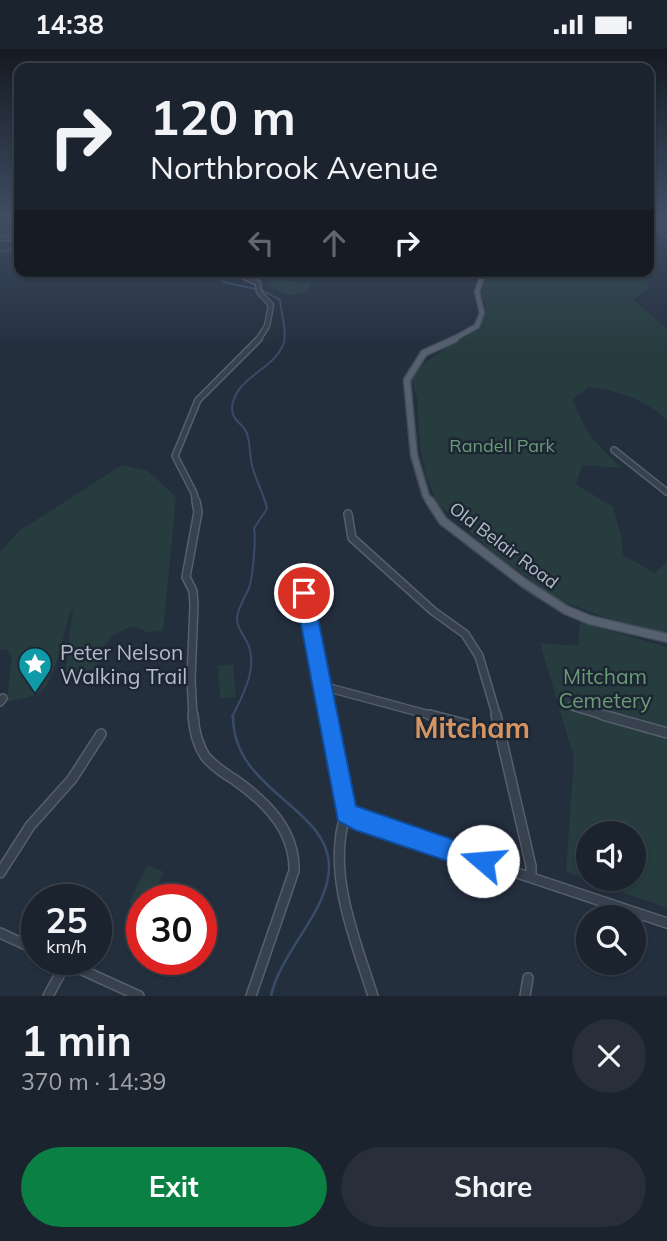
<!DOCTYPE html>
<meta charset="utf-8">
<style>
:root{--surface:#1b232e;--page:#282f3a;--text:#f1f3f6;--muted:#a0a4aa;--line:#39404a;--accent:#0b8043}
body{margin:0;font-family:Mulish,sans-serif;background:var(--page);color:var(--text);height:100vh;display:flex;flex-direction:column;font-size:26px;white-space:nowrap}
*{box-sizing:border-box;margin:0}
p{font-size:23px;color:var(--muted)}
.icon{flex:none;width:38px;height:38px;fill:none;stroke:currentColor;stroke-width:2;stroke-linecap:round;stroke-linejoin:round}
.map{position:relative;height:947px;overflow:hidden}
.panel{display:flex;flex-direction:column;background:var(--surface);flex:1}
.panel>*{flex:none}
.banner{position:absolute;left:14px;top:14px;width:640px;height:214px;border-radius:14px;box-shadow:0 2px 5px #0004,0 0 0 2px var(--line);background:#1b232e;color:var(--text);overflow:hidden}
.controls{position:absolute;left:576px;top:772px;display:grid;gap:14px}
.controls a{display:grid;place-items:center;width:70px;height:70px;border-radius:50%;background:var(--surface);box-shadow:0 2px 5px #0004,0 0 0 2px var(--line);font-size:35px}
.speed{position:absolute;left:21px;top:835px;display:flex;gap:14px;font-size:35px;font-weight:700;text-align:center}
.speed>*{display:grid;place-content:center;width:91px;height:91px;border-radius:50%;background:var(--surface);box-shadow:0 2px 5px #0004,0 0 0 2px var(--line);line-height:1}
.speed small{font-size:18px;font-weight:400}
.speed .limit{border:10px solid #d22;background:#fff;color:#111}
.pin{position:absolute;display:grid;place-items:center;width:60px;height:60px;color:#fff;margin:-30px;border:4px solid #fff;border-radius:50%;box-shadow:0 2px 7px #0007}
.me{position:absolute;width:77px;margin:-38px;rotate:288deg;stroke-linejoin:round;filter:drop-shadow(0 0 5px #0008)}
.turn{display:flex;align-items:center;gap:24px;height:147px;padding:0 21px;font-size:32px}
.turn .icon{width:91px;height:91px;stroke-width:2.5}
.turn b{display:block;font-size:49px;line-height:60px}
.lanes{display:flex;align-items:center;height:66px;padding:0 21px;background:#0003;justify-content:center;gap:35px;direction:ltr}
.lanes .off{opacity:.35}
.round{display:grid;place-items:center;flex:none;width:74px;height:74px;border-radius:37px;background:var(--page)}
.overview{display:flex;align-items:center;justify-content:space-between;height:119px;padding:0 21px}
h1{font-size:42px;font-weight:700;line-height:52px}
.action{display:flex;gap:14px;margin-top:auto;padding:14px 21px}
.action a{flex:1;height:80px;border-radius:42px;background:var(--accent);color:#fff;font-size:28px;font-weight:700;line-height:80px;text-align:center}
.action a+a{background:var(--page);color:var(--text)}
.status{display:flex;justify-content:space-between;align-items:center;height:49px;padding:0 35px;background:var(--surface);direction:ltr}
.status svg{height:19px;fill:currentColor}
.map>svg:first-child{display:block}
</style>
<div class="status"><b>14:38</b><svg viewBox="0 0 49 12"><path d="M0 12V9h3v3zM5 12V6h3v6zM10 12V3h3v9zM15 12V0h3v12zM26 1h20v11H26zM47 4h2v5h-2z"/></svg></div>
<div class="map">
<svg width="667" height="947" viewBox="0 0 667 947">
<rect width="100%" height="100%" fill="#242f3e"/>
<!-- green -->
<path fill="#263c3f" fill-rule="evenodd" d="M 487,222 L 646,222 L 648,239 L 634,251 L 667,280 L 667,370 C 644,351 617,341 588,338 L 573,350 C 584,383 596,395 622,419 L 582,416 L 576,435 L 613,458 L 622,490 L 623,506 L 655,524 L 667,513 L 667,586 L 607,569 L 559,551 L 499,508 L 437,454 L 426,427 L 420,397 L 417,349 L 410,325 L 448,297 L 478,280 L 485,267 L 485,254 L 481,247 Z
M 269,230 L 311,234 L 307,243 C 289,250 282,243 266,235 L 272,233 Z
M 122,416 L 148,422 L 176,448 L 163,582 L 146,583 L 134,577 L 127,579 L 114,586 L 99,602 L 97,621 L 65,627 L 73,558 C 63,577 58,632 39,644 C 31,649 16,650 7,653 L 12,607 L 7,601 L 0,600 L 0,503 L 19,482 Z
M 580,573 L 667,598 L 667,679 L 653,676 L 667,687 L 667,859 L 566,823 L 574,709 L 540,594 L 578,597 ZM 588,784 L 634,784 L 634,830 L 588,830 Z
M 233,615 L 236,648 L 220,650 L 218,617 Z
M 147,816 L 164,823 L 151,850 L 142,850 L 142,859 L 129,854 Z"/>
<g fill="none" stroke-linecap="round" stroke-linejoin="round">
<!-- stream-far1 -->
<path stroke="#394c67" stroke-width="2" d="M 0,202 L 19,200
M 216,222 L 223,233 L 256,240
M 232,668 C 243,646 258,620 248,595 C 244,586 237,580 237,570 C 237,560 245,548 249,539 C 253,527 256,491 254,479 L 267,460 C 264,445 257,434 253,420 C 249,408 251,393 246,382 C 241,374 232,370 232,360 C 233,328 276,321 284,293 C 287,280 281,265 280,251 L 262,241"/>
<!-- stream -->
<path stroke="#394c67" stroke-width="2.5" d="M 233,666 C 232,741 326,757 329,815 C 331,860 281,901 271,947"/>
<!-- minor-far3 casing -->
<g stroke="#565f6c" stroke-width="7">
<path id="minor-far3" d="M 649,171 L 667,173
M 649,174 L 667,185
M 0,189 L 19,189
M 231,222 L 258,234 L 259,243 L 271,256 L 267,277 L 258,291"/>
</g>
<!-- minor-far2 casing -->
<g stroke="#565f6c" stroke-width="8">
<path id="minor-far2" d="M 614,401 L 667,443
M 196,454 L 194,444 L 175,407 L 198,351 L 259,290"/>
</g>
<!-- minor-far1 casing -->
<g stroke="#565f6c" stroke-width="10">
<path id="minor-far1" d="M 348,465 L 352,489 L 433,562 L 465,585 L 479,607 L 497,668
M 304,544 L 328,668
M 322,637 L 437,668
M 0,653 L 3,649
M 572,657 L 609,668
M 193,668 L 191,630 L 194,556 L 193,542 L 186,528 L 198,463 L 196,452"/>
</g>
<!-- minor casing -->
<g stroke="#565f6c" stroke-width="12">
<path id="minor" d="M 193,666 C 194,680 197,695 205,707 C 213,717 224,724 235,731 C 266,753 295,781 294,822 L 251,947
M 327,666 L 346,764
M 430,666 L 502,685
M 496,666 L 531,817 L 531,828
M 603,666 L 667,684
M 346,764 L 355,770 L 667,874
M 346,764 C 326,823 355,890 373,947
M 0,824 L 30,777 L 72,730 L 101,685
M 0,884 L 37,901
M 58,910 L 139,947
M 48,947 L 66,914
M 525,947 L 528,929"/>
</g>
<!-- major-far2 casing -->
<g stroke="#414a57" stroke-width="7">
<path id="major-far2" d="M 452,291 L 477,277 L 482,264 L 477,243 L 484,222"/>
</g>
<!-- major-far1 casing -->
<g stroke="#414a57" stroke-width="9">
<path id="major-far1" d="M 431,454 L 426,447 L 414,406 L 407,331 L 424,304 L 455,290"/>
</g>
<!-- major casing -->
<g stroke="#414a57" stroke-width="11">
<path id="major" d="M 430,452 L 443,472 L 524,534 L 566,561 L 590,571 L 667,589"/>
</g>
<!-- minor-far3 -->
<use href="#minor-far3" stroke="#38414e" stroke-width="4.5"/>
<!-- minor-far2 -->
<use href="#minor-far2" stroke="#38414e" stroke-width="5"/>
<!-- minor-far1 -->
<use href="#minor-far1" stroke="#38414e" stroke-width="7"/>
<!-- minor -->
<use href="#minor" stroke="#38414e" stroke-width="9"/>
<!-- major-far2 -->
<use href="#major-far2" stroke="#56606e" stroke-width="4.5"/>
<!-- major-far1 -->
<use href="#major-far1" stroke="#56606e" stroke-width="6"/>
<!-- major -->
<use href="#major" stroke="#56606e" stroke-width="8"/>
</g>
<!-- sky -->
<linearGradient id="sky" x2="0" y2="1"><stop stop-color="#141a22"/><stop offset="0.56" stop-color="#3f4d63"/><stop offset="1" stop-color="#3f4d63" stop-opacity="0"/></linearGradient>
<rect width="667" height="299" fill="url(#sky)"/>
<!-- route -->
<path fill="#1a73e8" stroke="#114b97" stroke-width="2" d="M 304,537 L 310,539 L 313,544 L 356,757 L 492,804 L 495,812 L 492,820 L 483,824 L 355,781 L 338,772 L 295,544 L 298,539 Z"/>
<!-- icons -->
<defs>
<g id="sight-pin" transform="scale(1.75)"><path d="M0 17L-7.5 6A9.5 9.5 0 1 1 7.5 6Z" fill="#0f9aa8" stroke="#1d2633"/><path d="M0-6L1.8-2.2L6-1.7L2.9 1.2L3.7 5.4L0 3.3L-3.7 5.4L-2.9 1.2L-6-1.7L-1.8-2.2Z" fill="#fff"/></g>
</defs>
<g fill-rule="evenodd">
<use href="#sight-pin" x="35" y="615"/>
</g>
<g text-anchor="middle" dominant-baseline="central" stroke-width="5" stroke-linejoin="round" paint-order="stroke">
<!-- park labels -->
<g font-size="18" fill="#6b9a76" stroke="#1d2633">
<text x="502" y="396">Randell Park</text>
</g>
<!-- street labels -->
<g font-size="18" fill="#b4bcc9" stroke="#1d2633">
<text transform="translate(504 496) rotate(37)">Old Belair Road</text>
</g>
<!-- near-poi labels -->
<g font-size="21" fill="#b4bcc9" stroke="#1d2633" text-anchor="start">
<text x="60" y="603">Peter Nelson<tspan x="60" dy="24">Walking Trail</tspan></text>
</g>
<!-- near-park labels -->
<g font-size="21" fill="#6b9a76" stroke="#1d2633">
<text x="605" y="627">Mitcham<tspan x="605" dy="24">Cemetery</tspan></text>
</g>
<!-- near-district labels -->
<g font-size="28" font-weight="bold" fill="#d59563" stroke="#1d2633">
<text x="472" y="678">Mitcham</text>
</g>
</g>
</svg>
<div class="controls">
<a><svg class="icon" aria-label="sound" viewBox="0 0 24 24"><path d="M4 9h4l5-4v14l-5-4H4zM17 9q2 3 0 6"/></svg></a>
<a><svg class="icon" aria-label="search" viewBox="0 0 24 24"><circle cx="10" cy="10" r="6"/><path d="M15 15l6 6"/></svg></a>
</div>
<div class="speed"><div>25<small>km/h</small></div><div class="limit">30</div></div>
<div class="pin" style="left:304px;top:544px;background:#d93025"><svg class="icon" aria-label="arrive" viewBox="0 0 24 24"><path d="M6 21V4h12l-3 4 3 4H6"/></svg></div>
<svg class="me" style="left:483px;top:812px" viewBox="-20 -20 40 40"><circle r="19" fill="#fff"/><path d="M0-13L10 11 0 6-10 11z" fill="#1a73e8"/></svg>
<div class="banner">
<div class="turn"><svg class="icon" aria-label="right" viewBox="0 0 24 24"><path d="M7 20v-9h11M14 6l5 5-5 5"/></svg><div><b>120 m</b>Northbrook Avenue</div></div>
<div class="lanes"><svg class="icon off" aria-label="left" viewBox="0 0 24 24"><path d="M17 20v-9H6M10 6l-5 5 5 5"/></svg><svg class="icon off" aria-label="ahead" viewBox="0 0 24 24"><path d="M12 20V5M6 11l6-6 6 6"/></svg><svg class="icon" aria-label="right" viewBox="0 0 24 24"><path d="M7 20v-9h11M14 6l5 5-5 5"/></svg></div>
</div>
</div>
<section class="panel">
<div class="overview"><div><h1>1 min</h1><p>370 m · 14:39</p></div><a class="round"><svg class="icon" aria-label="close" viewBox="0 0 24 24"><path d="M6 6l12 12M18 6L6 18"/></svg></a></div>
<div class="action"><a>Exit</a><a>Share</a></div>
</section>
